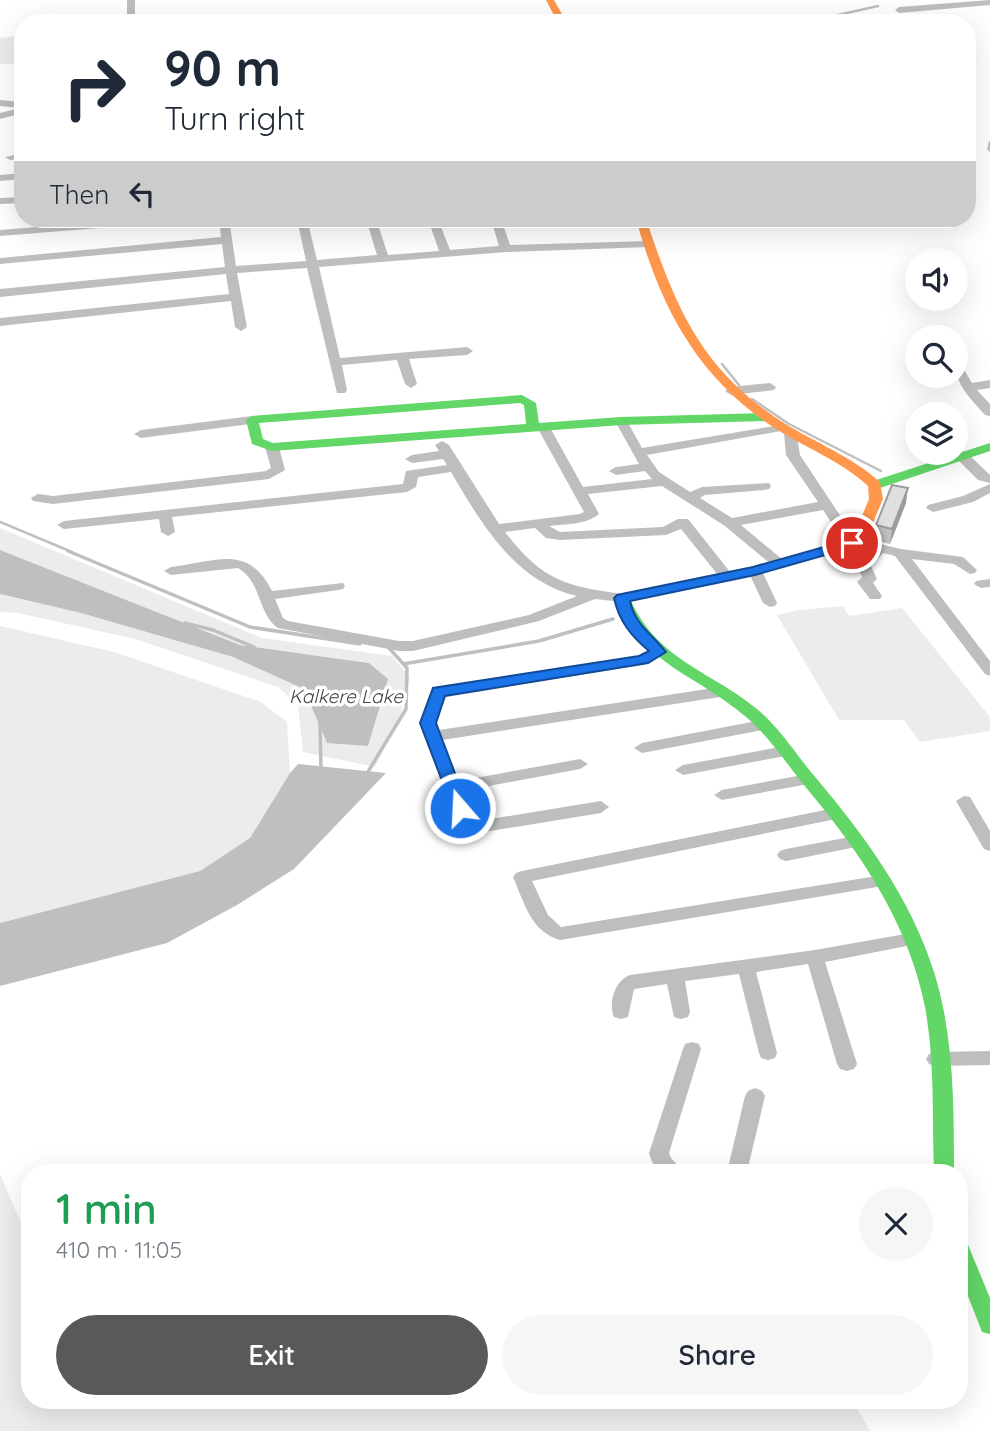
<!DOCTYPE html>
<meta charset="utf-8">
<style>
:root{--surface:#fff;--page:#f6f6f7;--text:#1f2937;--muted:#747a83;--accent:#595959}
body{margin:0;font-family:Quicksand,sans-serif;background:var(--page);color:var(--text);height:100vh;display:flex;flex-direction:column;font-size:26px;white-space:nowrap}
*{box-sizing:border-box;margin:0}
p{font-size:23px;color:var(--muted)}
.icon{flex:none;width:38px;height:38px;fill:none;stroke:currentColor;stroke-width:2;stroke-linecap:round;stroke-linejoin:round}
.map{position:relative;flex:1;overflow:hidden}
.drawer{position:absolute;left:21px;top:1164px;width:947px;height:245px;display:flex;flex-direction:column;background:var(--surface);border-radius:28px;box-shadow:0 7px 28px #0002}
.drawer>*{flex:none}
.hud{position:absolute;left:14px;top:14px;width:962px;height:214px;border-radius:28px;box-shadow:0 7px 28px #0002;background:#fff;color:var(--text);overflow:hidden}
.buttons{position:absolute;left:905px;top:248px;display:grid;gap:14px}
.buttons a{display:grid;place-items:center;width:63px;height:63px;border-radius:50%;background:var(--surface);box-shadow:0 7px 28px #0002;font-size:35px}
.pin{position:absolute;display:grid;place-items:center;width:60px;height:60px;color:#fff;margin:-30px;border:4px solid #fff;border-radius:50%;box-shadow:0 2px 7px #0007}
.me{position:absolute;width:77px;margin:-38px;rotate:341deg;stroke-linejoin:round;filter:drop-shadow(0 0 5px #0008)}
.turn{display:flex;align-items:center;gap:24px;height:147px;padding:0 35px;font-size:32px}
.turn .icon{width:91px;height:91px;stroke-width:2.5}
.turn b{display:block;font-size:49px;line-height:60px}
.then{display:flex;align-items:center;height:66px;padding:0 35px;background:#0003;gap:14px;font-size:26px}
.round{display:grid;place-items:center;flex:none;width:74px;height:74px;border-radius:37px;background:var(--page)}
.head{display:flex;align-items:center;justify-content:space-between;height:119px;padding:0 35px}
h1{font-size:42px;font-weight:600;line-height:52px;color:#1e9e55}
.primary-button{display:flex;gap:14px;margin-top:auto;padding:14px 35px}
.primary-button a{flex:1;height:80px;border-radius:42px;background:var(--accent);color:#fff;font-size:28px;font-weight:600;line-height:80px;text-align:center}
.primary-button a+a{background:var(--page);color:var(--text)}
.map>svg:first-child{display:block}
</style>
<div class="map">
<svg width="990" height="1431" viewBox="0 0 990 1431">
<rect width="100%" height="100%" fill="#fff"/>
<!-- green -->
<path fill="#ececec" d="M 23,35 L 23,64 L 0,64 L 0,38 Z
M 0,528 L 262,638 L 392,656 L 410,678 L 401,712 L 375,767 L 303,752 L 298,705 L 278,687 L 135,639 L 18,613 L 0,612 L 0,594 L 81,613 L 233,657 L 304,689 L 370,663 L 240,645 L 0,550 Z
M 843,606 L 849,616 L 902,608 L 990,717 L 990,731 L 920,742 L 904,720 L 839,720 L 777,615 L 799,610 Z
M 0,626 L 114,652 L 261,702 L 287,722 L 290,773 L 250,838 L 200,871 L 0,923 Z
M 0,1174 L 30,1244 L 30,1400 L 852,1400 L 870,1431 L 0,1431 Z"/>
<!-- water -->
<path fill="#bfbfbf" d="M 0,550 L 240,645 L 369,663 L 388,679 L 368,746 L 327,743 L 304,689 L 233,657 L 81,613 L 0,594 Z
M 298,764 L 386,773 L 294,869 L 237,905 L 167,943 L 0,986 L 0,923 L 200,871 L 250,838 L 290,773 Z"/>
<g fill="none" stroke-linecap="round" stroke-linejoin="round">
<!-- stream-far1 -->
<path stroke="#bfbfbf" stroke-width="2.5" d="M 802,23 L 878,6
M 722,364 L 739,385
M 752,399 L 789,424 L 881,471
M 0,522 L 72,552"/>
<!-- stream -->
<path stroke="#bfbfbf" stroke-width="3.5" d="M 68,551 L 250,627 L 360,644
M 185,623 L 213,630 L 254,647
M 403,664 L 539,641 L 613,619
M 320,724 L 321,769
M 366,775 L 406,709 L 407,668 L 389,648"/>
<!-- street -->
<path fill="#bebebe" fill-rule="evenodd" d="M 127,0 L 135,0 L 135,17 L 127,15 Z
M 990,0 L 990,5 L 899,13 L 895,10 L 899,7 Z
M 0,100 L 23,102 L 23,113 L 0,119 L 0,113 L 20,108 L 0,106 Z
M 23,153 L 23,159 L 10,160 L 5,157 Z
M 23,173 L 23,179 L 0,181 L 0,175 Z
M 23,197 L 23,203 L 0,204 L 0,198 Z
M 137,219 L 180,219 L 175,222 L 0,236 L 0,230 Z
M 219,219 L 229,219 L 236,266 L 306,261 L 297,219 L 307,219 L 317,260 L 377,255 L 366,219 L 376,219 L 388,255 L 439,251 L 428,219 L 438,219 L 450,250 L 499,246 L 491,219 L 501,219 L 510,245 L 649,241 L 655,244 L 649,247 L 506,252 L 319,267 L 340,358 L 467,347 L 473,351 L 467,355 L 409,359 L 417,384 L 411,388 L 405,384 L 397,360 L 342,365 L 347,390 L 345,393 L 337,393 L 307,268 L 237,273 L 247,327 L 241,331 L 235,327 L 231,301 L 0,326 L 0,318 L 229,294 L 226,274 L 0,297 L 0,289 L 225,267 L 222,244 L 0,264 L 0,258 L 221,237 Z
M 956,362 L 960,363 L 972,383 L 990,380 L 990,388 L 977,390 L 990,404 L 990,416 L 985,415 C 971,399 954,384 956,362 Z
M 770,383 L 776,387 L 774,390 L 731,395 L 725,391 L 731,387 Z
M 252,416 L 257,417 L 257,423 L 141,438 L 134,434 L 141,430 Z
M 621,417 L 627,421 L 642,448 L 786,424 L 787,427 L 781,431 L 647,455 L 659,472 L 690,492 L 702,487 L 769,483 L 771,486 L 769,489 L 764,490 L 705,495 L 700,498 L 732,518 L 818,502 L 786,455 L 784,433 L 786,430 L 796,430 L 800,455 L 855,538 L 901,549 L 963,557 L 977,570 L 975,573 L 970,574 L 954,564 L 912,559 L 990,661 L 990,676 L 985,674 L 895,556 L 883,553 L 871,566 L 877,579 L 873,583 L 882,596 L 880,599 L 870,599 L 857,582 L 862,577 L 857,566 L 870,549 L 858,545 L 847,546 L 823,510 L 741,525 L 783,560 L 785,563 L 778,567 L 773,566 L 725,526 L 662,486 L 588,494 L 599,514 C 586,525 566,524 549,526 L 560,532 L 663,527 L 678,519 L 688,519 L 734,577 L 732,580 L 722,580 L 681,529 L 666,535 L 560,540 L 546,538 L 535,528 L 505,532 C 542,580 564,586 622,594 L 629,598 L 622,602 L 595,599 L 539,621 L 413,651 L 399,651 L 278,628 C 257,613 262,582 238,568 L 171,575 L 164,571 L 171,567 C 215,562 248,543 272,591 L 343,583 L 345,586 L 343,589 L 338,590 L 275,599 L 283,618 L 288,621 L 399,641 L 413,641 L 529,615 L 577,596 C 515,582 481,523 451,472 L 418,477 L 416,487 L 407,492 L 172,517 L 175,532 L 168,536 L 161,532 L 159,519 L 64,529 L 57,525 L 64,521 L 403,484 L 406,471 L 447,465 L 443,459 L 412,463 L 405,459 L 412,455 L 439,451 L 435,445 L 442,441 L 449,445 L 499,524 L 580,514 L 584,512 L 537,427 L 538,424 L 548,424 L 583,487 L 652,479 L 645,471 L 616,475 L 609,471 L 616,467 L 639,464 L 615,421 Z
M 272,443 L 279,447 L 285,470 L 269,479 L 53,504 L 33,501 L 31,498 L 38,494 L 53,496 L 266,471 L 271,468 L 265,447 Z
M 961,451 L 966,452 L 990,475 L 990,483 L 978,480 L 956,458 L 956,452 Z
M 990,484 L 990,493 L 973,502 L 933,512 L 926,508 L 928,505 L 963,496 Z
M 755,567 L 762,571 L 777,603 L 775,606 L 770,607 L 763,603 L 748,571 Z
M 990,579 L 990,587 L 981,588 L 974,584 L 976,581 Z
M 659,647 L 667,652 L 643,665 L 445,696 L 436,723 L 439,730 L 720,687 L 728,692 L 720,697 L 442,740 L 459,781 L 580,759 L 588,764 L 580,769 L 462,791 L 472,822 L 601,801 L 609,807 L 601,813 L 466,835 L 460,833 L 420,723 L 433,689 L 639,656 Z
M 762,720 L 768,721 L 770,725 L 768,729 L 642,753 L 634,748 L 642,743 Z
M 785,746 L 791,747 L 793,751 L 791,755 L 683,775 L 675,770 L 683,765 Z
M 808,774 L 814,775 L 816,779 L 814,783 L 722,800 L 714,795 L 722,790 Z
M 964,796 L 970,797 L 990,831 L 990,851 L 984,849 L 956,801 Z
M 835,808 L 841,810 L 843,814 L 841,818 L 532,881 L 548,915 L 561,927 L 883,875 L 889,877 L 892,881 L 889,885 L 560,940 C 531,932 524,902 513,877 L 516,873 L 522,871 Z
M 855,836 L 861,838 L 863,842 L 861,846 L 786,861 L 780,859 L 777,855 L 780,851 L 786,849 Z
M 911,933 L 917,934 L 920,939 L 917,944 L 825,962 L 857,1064 L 854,1069 L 847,1071 L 840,1069 L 837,1064 L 808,964 L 756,972 L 777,1053 L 775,1058 L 768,1060 L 761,1058 L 759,1053 L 739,974 L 685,981 L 690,1012 L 688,1017 L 681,1019 L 674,1017 L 667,984 L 634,989 L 628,1017 L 621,1019 L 614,1017 C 608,1003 615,980 630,975 L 815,950 Z
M 692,1042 L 699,1044 L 701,1049 L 669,1153 L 671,1158 L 684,1172 C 663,1174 656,1176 649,1153 L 683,1049 L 685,1044 Z
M 990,1051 L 990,1065 L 936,1066 L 929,1064 L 926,1059 L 929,1054 L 936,1052 Z
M 755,1088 L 762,1091 L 765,1096 L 747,1172 L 727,1172 L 745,1096 L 748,1091 Z"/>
<!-- fast -->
<path fill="#63d668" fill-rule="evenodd" d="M 522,395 L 536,403 L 539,423 L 621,417 L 767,413 L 773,417 L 767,421 L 621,425 L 272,451 L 252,444 L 246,420 L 252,416 ZM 520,403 L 524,405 L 526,424 L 273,443 L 263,439 L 259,423 Z
M 990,443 L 990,451 L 880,488 L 870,488 L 868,485 L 870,482 Z
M 820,548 L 827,552 L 825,555 L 755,575 L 631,601 C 659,661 709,670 757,709 C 780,728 797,756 816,778 C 865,836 911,899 934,972 C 954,1035 954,1107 954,1172 L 934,1172 C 932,1118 935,1061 925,1007 C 909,925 861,853 808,790 C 788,766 770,737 746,717 C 692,671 648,669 615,598 L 622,594 L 753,567 Z
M 959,1237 L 966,1240 L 990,1298 L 990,1334 L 982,1332 L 959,1273 Z"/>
<!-- slow -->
<path fill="#ff974d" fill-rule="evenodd" d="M 546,0 L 554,0 L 567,23 L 558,23 Z
M 636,219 L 646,219 C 676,308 701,370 784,423 C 816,443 851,456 880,482 L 883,499 L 864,544 L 820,556 L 815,555 L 813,552 L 815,549 L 853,538 L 869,499 L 868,486 C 840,460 805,448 773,427 C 696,376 660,306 636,219 Z"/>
</g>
<!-- wall -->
<path fill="#c0c0c0" d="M 989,141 L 990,141 L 990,152 L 987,149 Z
M 906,503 L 890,544 L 874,540 L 876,525 Z"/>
<!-- shaded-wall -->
<path fill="#9c9c9c" d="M 908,488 L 906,503 L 890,544 L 892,529 Z"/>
<!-- building -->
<path fill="#dfdfdf" stroke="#9c9c9c" stroke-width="2" d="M 892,485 L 908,488 L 892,529 L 876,525 Z"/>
<!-- route -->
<path fill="#1a73e8" stroke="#114b97" stroke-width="2" d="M 852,539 L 857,540 L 857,546 L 755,575 L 630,601 C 635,625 652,634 666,652 L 648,663 L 445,696 L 436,723 L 468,808 L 465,812 L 454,812 L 420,723 L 433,688 L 639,656 L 649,651 C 631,636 619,621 614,598 L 617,595 L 753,567 Z"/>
<g text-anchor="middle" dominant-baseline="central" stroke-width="7" stroke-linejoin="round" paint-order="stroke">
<!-- water labels -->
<g font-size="19" font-style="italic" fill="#444" stroke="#fff">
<text x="346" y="696">Kalkere Lake</text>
</g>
</g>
</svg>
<div class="buttons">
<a><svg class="icon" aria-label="sound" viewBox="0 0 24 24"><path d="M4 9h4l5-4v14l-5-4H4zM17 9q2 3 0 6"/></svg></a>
<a><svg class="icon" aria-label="search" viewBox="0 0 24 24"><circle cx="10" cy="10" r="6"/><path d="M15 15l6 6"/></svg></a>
<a><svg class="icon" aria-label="layers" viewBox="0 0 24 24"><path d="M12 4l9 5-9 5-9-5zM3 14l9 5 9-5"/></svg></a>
</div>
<div class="pin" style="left:852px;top:543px;background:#d93025"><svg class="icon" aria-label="arrive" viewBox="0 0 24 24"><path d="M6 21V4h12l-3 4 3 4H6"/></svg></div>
<svg class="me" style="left:460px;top:808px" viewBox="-20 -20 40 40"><circle r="17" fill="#1a73e8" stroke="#fff" stroke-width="3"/><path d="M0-11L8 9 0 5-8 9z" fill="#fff"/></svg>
<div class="hud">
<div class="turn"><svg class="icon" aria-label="right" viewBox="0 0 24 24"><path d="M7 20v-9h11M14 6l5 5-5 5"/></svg><div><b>90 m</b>Turn right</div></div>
<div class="then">Then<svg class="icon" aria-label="left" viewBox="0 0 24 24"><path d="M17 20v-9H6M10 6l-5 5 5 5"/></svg></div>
</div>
<section class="drawer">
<div class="head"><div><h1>1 min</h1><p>410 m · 11:05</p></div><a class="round"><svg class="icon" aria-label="close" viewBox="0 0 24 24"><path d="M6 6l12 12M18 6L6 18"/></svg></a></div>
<div class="primary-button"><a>Exit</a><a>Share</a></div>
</section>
</div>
